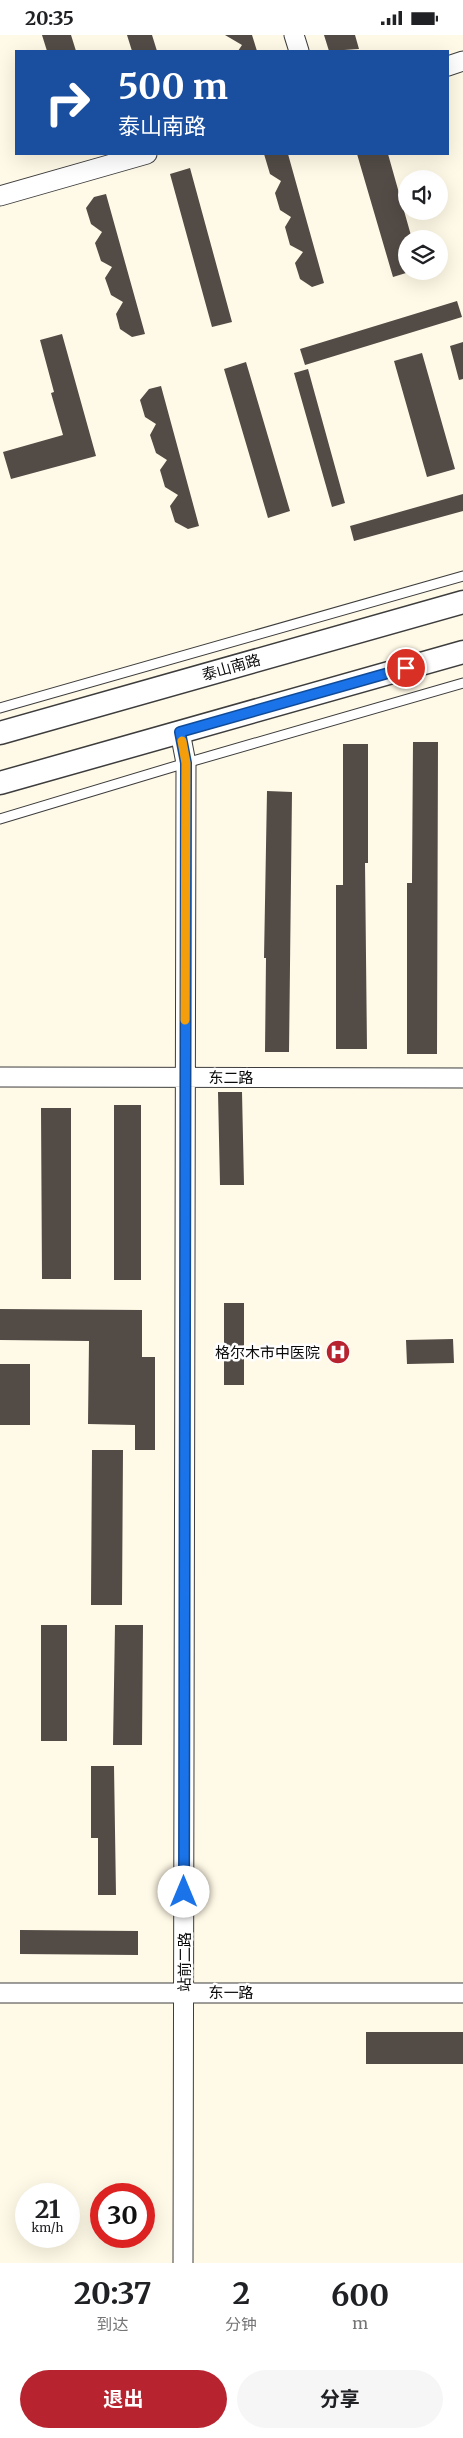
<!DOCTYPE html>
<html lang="zh">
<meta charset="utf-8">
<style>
:root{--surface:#fff;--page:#f6f6f6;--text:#202124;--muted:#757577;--accent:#b72430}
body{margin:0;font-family:Merriweather,"Noto Sans SC",serif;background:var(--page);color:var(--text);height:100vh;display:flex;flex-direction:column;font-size:19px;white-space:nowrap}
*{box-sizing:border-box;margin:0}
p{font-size:16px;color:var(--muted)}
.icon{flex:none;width:28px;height:28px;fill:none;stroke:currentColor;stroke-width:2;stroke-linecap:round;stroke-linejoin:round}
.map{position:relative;height:2228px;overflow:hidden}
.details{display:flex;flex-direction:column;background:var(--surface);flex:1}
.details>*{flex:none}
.hud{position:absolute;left:15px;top:15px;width:434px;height:105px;border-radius:0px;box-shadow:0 5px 20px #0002;background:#1a4fa0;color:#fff;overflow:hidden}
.buttons{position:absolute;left:398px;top:135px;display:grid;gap:10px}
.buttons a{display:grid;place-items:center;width:50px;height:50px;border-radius:50%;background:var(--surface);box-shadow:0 5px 20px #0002;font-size:25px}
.speed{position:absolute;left:15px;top:2148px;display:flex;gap:10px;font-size:25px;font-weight:700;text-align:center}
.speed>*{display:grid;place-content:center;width:65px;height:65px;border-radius:50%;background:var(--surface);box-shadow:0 5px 20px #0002;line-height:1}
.speed small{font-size:12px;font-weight:400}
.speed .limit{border:8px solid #d22;background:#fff;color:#111}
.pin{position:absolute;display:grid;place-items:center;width:42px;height:42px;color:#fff;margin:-21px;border:2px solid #fff;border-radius:50%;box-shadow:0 1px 5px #0007}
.me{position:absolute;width:55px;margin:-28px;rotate:0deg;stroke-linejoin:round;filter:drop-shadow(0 0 4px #0008)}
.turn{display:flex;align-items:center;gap:18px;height:105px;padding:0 20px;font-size:22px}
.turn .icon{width:65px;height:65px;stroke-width:2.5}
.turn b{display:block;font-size:35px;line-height:42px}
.eta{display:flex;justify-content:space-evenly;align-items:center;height:85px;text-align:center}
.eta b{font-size:30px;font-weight:700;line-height:35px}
.cta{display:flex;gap:10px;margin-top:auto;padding:10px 20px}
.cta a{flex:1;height:58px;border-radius:30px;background:var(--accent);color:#fff;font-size:20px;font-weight:700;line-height:58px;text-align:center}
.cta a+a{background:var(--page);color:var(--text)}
.status{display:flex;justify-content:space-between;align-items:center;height:35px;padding:0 25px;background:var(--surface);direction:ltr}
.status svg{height:14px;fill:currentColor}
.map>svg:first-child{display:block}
</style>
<div class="status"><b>20:35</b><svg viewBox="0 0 49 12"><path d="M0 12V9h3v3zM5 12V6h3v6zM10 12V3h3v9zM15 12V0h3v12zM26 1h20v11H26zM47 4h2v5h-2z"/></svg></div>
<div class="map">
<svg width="463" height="2228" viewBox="0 0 463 2228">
<rect width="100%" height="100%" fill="#fff9e7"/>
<!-- building -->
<path fill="#524b46" d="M 42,0 L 71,0 L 76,16 L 47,16 Z
M 127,0 L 152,0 L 157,16 L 132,16 Z
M 225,0 L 252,0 L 257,16 L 238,16 L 242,10 Z
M 324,0 L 355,0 L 359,14 L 329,16 Z
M 264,119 L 288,119 L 324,248 L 312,252 L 300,244 L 295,228 L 303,217 L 290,210 L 285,192 L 291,182 L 280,175 L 275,158 L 281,146 L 270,139 Z
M 357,119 L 388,119 L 412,204 L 406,204 L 406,238 L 393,242 Z
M 190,133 L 232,287 L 212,292 L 170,139 Z
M 106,159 L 145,299 L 132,302 L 120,294 L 116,279 L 123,267 L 111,260 L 105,243 L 112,232 L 101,226 L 95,208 L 102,197 L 91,189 L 86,173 L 94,162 Z
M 457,266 L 462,282 L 305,330 L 300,314 Z
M 62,299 L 96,421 L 11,444 L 3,417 L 63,400 L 51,358 L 54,357 L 40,305 Z
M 463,307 L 463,344 L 459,345 L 450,311 Z
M 422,318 L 455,434 L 427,442 L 394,326 Z
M 246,327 L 290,476 L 268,483 L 224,334 Z
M 308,334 L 345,468 L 332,472 L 294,338 Z
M 161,351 L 199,491 L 188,494 L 175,487 L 170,471 L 178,460 L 165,452 L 160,435 L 167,425 L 156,418 L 150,400 L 156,389 L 145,382 L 140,365 L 149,354 Z
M 463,459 L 463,476 L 354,506 L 350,491 Z
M 413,707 L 438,707 L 437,1019 L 407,1019 L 407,848 L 412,848 Z
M 343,709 L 368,709 L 368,828 L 365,828 L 367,1014 L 336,1014 L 336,850 L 343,850 Z
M 267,756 L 292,757 L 289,1017 L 265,1017 L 266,923 L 264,923 Z
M 218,1057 L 242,1057 L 244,1150 L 220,1150 Z
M 114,1070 L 141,1070 L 141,1245 L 114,1245 Z
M 41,1073 L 71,1073 L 71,1244 L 42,1244 Z
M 224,1268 L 244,1268 L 244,1350 L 224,1350 Z
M 0,1274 L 142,1275 L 142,1322 L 155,1322 L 155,1415 L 135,1415 L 135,1390 L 88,1389 L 89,1306 L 0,1305 Z
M 453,1304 L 454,1328 L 407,1329 L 406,1305 Z
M 0,1329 L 30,1329 L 30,1390 L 0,1390 Z
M 92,1415 L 123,1415 L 122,1570 L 91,1570 Z
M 41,1590 L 67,1590 L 67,1706 L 41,1706 Z
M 115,1590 L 143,1590 L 142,1710 L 113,1710 Z
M 91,1731 L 114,1731 L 116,1860 L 98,1860 L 98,1803 L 91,1803 Z
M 20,1895 L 138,1896 L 138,1920 L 20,1919 Z
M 366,1997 L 463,1997 L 463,2029 L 366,2029 Z"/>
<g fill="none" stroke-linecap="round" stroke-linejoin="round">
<!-- service casing -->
<g stroke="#3d3d3d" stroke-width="11">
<path id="service" d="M 0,673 L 463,541
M 0,784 L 186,728 L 463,648"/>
</g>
<!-- minor casing -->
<g stroke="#3d3d3d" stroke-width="21">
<path id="minor" d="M 294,0 L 299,16
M 448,31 L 463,26
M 0,161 L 147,119
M 180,697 L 186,728 L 183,2228
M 0,1042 L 463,1043
M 0,1958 L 463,1958"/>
</g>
<!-- tertiary casing -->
<g stroke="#3d3d3d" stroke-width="25">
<path id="tertiary" d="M 0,698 L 463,567
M 0,748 L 463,617"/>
</g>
<!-- service -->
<use href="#service" stroke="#fff" stroke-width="9"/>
<!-- minor -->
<use href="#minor" stroke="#fff" stroke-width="19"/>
<!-- tertiary -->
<use href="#tertiary" stroke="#fff" stroke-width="22"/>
</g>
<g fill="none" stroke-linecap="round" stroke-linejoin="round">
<!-- route casing -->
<g stroke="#114b97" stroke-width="12">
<path id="route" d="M 184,1857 L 186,728 L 180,697 L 406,633"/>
</g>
<!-- route -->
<use href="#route" stroke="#1a73e8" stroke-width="9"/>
<!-- slow -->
<path stroke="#f59e0b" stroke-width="9" d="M 182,706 L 186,728 L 185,985"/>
</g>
<!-- icons -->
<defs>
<g id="hospital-disc" transform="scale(1.25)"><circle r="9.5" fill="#b72430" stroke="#fff"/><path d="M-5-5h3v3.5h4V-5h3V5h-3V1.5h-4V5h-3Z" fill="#fff"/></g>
</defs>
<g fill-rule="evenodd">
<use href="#hospital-disc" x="338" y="1317"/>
</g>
<g text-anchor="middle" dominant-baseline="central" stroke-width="5" stroke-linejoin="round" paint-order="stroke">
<!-- street labels -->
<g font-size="15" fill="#0a0a0a" stroke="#fff">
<text transform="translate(231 632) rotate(-16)">泰山南路</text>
<text x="231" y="1042">东二路</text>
<text transform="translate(184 1927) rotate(-90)">站前二路</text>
<text x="231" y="1957">东一路</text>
</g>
<!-- poi labels -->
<g font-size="15" fill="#0a0a0a" stroke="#fff" text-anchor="end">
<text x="320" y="1317">格尔木市中医院</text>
</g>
</g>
</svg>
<div class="buttons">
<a><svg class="icon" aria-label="sound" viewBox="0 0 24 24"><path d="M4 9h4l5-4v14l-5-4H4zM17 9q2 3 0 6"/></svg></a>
<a><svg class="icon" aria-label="layers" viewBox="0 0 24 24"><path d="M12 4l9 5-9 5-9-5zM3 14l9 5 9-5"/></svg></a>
</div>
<div class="speed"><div>21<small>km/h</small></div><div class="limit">30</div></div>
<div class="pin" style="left:406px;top:633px;background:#d93025"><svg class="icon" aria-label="arrive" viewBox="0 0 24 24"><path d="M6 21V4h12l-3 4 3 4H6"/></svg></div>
<svg class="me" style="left:184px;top:1857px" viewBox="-20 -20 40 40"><circle r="19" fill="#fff"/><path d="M0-13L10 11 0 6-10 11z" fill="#1a73e8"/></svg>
<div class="hud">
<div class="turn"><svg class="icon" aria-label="right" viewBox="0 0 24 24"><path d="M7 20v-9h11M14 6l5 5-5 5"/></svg><div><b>500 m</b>泰山南路</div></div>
</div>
</div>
<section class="details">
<div class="eta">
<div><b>20:37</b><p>到达</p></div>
<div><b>2</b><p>分钟</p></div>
<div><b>600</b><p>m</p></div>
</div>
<div class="cta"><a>退出</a><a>分享</a></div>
</section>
